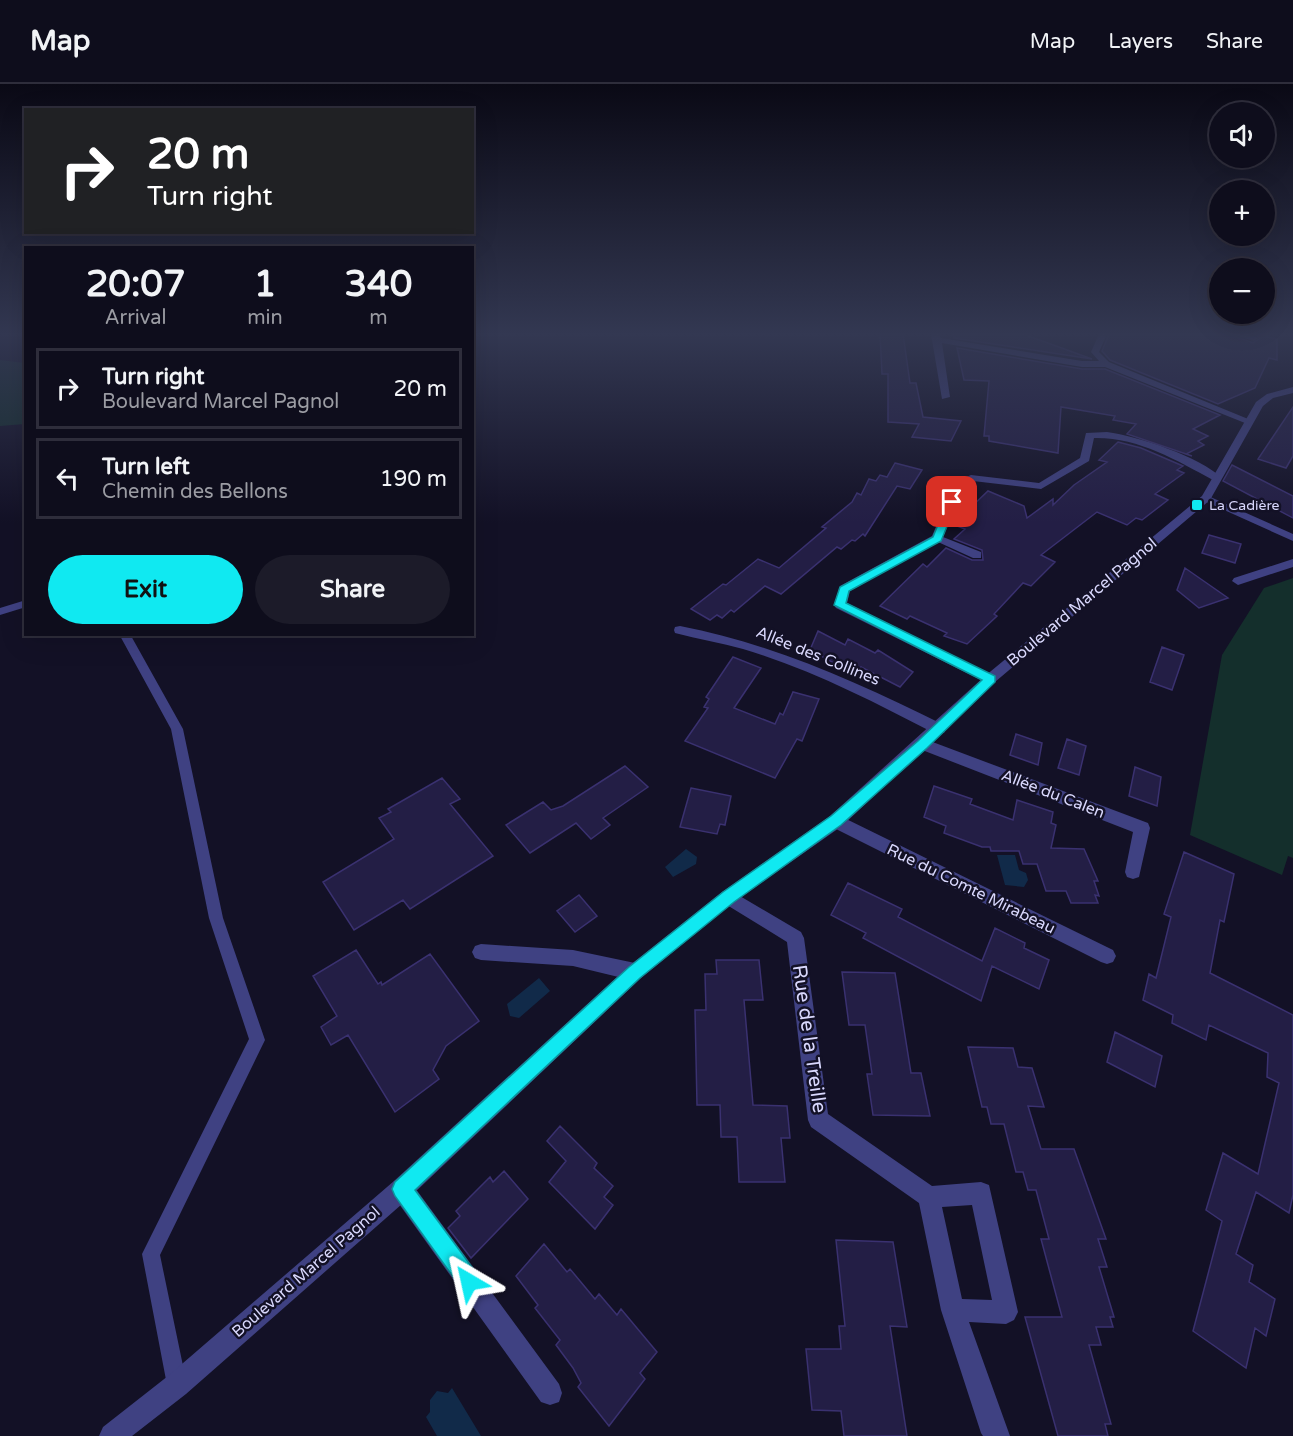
<!DOCTYPE html>
<meta charset="utf-8">
<style>
:root{--surface:#0e0d1c;--page:#1c1b29;--text:#f1f3f6;--muted:#9b9ca3;--line:#2e2d3b;--accent:#10e9f1}
body{margin:0;font-family:"Varela Round",sans-serif;background:var(--page);color:var(--text);height:100vh;display:flex;flex-direction:column;font-size:22px;white-space:nowrap}
*{box-sizing:border-box;margin:0}
p{font-size:20px;color:var(--muted)}
.icon{flex:none;width:33px;height:33px;fill:none;stroke:currentColor;stroke-width:2;stroke-linecap:round;stroke-linejoin:round}
.map{position:relative;flex:1;overflow:hidden}
.panel{position:absolute;left:24px;top:162px;width:450px;height:390px;display:flex;flex-direction:column;background:var(--surface);border-radius:0px;box-shadow:0 6px 24px #0002,0 0 0 2px var(--line)}
.panel>*{flex:none}
.guide{position:absolute;left:24px;top:24px;width:450px;height:126px;border-radius:0px;box-shadow:0 6px 24px #0002,0 0 0 2px var(--line);background:#202124;color:#fff;overflow:hidden}
.controls{position:absolute;left:1209px;top:18px;display:grid;gap:12px}
.controls a{display:grid;place-items:center;width:66px;height:66px;border-radius:50%;background:var(--surface);box-shadow:0 6px 24px #0002,0 0 0 2px var(--line);font-size:30px}
.pin{position:absolute;display:grid;place-items:center;width:51px;height:51px;color:#fff;margin:-26px;border-radius:12px;box-shadow:0 3px 9px #0006}
.me{position:absolute;width:66px;margin:-33px;rotate:324deg;stroke-linejoin:round;filter:drop-shadow(0 0 4px #0008)}
.turn{display:flex;align-items:center;gap:21px;height:126px;padding:0 24px;font-size:27px}
.turn .icon{width:78px;height:78px;stroke-width:2.5}
.turn b{display:block;font-size:42px;line-height:51px}
.eta{display:flex;justify-content:space-evenly;align-items:center;height:102px;text-align:center}
.eta b{font-size:36px;font-weight:700;line-height:42px}
.button{display:flex;gap:12px;margin-top:auto;padding:12px 24px}
.button a{flex:1;height:69px;border-radius:36px;background:var(--accent);color:#111;font-size:24px;font-weight:700;line-height:69px;text-align:center}
.button a+a{background:var(--page);color:var(--text)}
ul{padding:0;list-style:none}
li{display:flex;align-items:center;gap:18px;height:81px;margin:0 12px 9px;padding:0 12px;border:3px solid var(--line);border-radius:0px}
li div{flex:1}
li b{display:block;font-size:22px}
li em{font-style:normal}
header{display:flex;align-items:center;gap:36px;box-sizing:border-box;height:84px;padding:0 30px;background:var(--surface);border-bottom:2px solid var(--line)}
header strong{font-size:28px}
nav{display:flex;gap:33px;margin-inline-start:auto;font-size:21px}
.map>svg:first-child{display:block}
</style>
<header>
<strong>Map</strong>
<nav><a>Map</a><a>Layers</a><a>Share</a></nav>
</header>
<div class="map">
<svg width="1293" height="1352" viewBox="0 0 1293 1352">
<rect width="100%" height="100%" fill="#131126"/>
<!-- green -->
<path fill="#142f2c" d="M 0,276 L 25,279 L 25,340 L 0,342 Z
M 1293,494 L 1293,774 L 1288,772 L 1282,791 L 1190,751 L 1222,571 L 1264,504 Z"/>
<!-- water -->
<path fill="#112a49" d="M 686,765 L 697,773 L 696,780 L 673,793 L 665,783 Z
M 997,771 L 1015,771 L 1019,786 L 1026,789 L 1028,796 L 1024,803 L 1005,801 Z
M 539,894 L 550,907 L 519,934 L 510,932 L 507,920 Z
M 452,1304 L 481,1352 L 437,1352 L 426,1333 L 430,1328 L 430,1316 L 437,1307 L 448,1309 Z"/>
<!-- building -->
<path fill="#231e45" stroke="#3a3170" stroke-width="1.5" d="M 880,250 L 903,250 L 910,299 L 916,299 L 923,333 L 961,337 L 951,357 L 912,353 L 919,340 L 888,338 L 888,290 L 882,290 Z
M 953,250 L 1023,250 L 1092,275 L 954,254 Z
M 1109,250 L 1229,250 L 1253,259 L 1260,254 L 1254,250 L 1267,250 L 1267,253 L 1277,255 L 1277,276 L 1269,274 L 1255,304 L 1218,320 L 1110,276 L 1102,267 Z
M 957,264 L 1082,285 L 1105,285 L 1220,331 L 1193,345 L 1208,352 L 1198,357 L 1204,361 L 1186,370 L 1192,372 L 1127,350 L 1136,340 L 1113,336 L 1115,332 L 1061,323 L 1058,369 L 989,357 L 989,352 L 984,352 L 989,297 L 964,296 Z
M 1293,323 L 1293,372 L 1286,384 L 1258,375 Z
M 1118,358 L 1141,364 L 1183,382 L 1177,386 L 1184,389 L 1155,410 L 1168,416 L 1142,436 L 1136,434 L 1127,441 L 1097,428 L 1041,471 L 1055,478 L 1031,502 L 1023,499 L 994,530 L 997,532 L 967,560 L 944,552 L 947,549 L 910,532 L 907,535 L 880,522 L 923,480 L 927,483 L 946,464 L 972,476 L 983,476 L 982,466 L 954,455 L 965,445 L 957,442 L 972,428 L 968,426 L 988,407 L 1024,422 L 1027,434 L 1053,415 L 1053,421 L 1074,401 L 1107,378 L 1099,376 Z
M 895,379 L 922,386 L 910,405 L 897,402 L 865,452 L 863,450 L 855,457 L 852,456 L 841,465 L 837,463 L 781,510 L 765,502 L 734,528 L 731,526 L 722,534 L 717,531 L 710,536 L 691,525 L 723,500 L 726,501 L 758,475 L 779,484 L 826,444 L 822,443 L 852,418 L 857,409 L 861,411 L 869,395 L 876,397 L 880,391 L 887,393 Z
M 1232,381 L 1293,412 L 1293,434 L 1223,397 Z
M 1209,451 L 1241,460 L 1235,479 L 1202,469 Z
M 1185,484 L 1228,514 L 1199,524 L 1177,506 Z
M 818,547 L 845,561 L 848,555 L 875,569 L 878,566 L 913,588 L 900,603 L 861,583 L 854,590 L 810,566 Z
M 1162,563 L 1184,571 L 1172,606 L 1150,598 Z
M 733,573 L 761,584 L 734,624 L 775,640 L 780,629 L 783,631 L 793,608 L 819,615 L 802,657 L 797,655 L 775,694 L 685,657 L 708,624 L 704,623 L 709,615 L 706,613 Z
M 1016,650 L 1042,659 L 1038,681 L 1010,671 Z
M 1067,655 L 1086,662 L 1079,691 L 1058,684 Z
M 625,682 L 648,703 L 603,734 L 610,741 L 591,755 L 576,739 L 530,769 L 506,741 L 543,718 L 551,726 L 563,722 Z
M 1135,683 L 1161,693 L 1157,722 L 1129,712 Z
M 442,694 L 460,715 L 450,720 L 493,772 L 410,825 L 403,816 L 354,846 L 323,798 L 394,755 L 379,734 L 391,728 L 388,725 Z
M 934,702 L 972,715 L 970,720 L 1013,736 L 1017,716 L 1053,728 L 1051,739 L 1056,741 L 1051,764 L 1084,765 L 1098,797 L 1094,797 L 1099,812 L 1095,811 L 1098,819 L 1071,819 L 1066,807 L 1046,807 L 1037,780 L 1023,780 L 1019,767 L 991,767 L 990,763 L 982,763 L 944,749 L 946,742 L 924,733 Z
M 691,704 L 731,712 L 725,741 L 720,740 L 717,750 L 680,743 Z
M 1184,768 L 1234,790 L 1224,838 L 1220,836 L 1210,889 L 1293,931 L 1293,1111 L 1289,1129 L 1256,1108 L 1236,1170 L 1253,1181 L 1249,1198 L 1275,1215 L 1266,1252 L 1255,1244 L 1246,1284 L 1193,1247 L 1222,1137 L 1206,1126 L 1223,1069 L 1258,1090 L 1279,999 L 1267,993 L 1268,969 L 1209,941 L 1206,956 L 1172,939 L 1173,931 L 1143,916 L 1149,890 L 1156,894 L 1171,833 L 1164,830 Z
M 848,799 L 902,825 L 898,833 L 982,877 L 995,844 L 1025,859 L 1024,864 L 1049,876 L 1039,905 L 992,882 L 981,917 L 863,854 L 866,849 L 831,831 Z
M 579,811 L 597,832 L 575,848 L 557,827 Z
M 356,866 L 378,900 L 381,898 L 382,901 L 430,870 L 479,937 L 446,962 L 433,986 L 439,995 L 395,1028 L 348,951 L 331,961 L 321,943 L 337,932 L 313,892 Z
M 716,876 L 759,876 L 763,916 L 744,916 L 753,1021 L 787,1022 L 790,1054 L 781,1054 L 785,1098 L 739,1098 L 737,1053 L 721,1053 L 720,1021 L 697,1021 L 695,926 L 706,926 L 705,890 L 717,890 Z
M 842,888 L 895,889 L 911,989 L 921,989 L 930,1032 L 873,1031 L 867,990 L 872,990 L 865,941 L 849,941 Z
M 1115,948 L 1162,972 L 1155,1003 L 1107,978 Z
M 968,963 L 1013,964 L 1018,983 L 1032,984 L 1044,1023 L 1028,1022 L 1041,1065 L 1074,1065 L 1106,1155 L 1098,1155 L 1107,1183 L 1099,1183 L 1114,1233 L 1110,1233 L 1113,1243 L 1096,1243 L 1101,1261 L 1089,1261 L 1111,1340 L 1105,1340 L 1108,1352 L 1058,1352 L 1025,1233 L 1062,1233 L 1041,1155 L 1049,1155 L 1036,1106 L 1028,1106 L 1023,1088 L 1016,1088 L 1004,1040 L 991,1040 L 987,1023 L 982,1023 Z
M 560,1042 L 597,1079 L 594,1084 L 613,1102 L 604,1113 L 613,1121 L 595,1145 L 549,1098 L 566,1077 L 547,1057 Z
M 504,1087 L 528,1115 L 471,1174 L 448,1144 L 460,1132 L 456,1127 L 490,1093 L 493,1098 Z
M 836,1156 L 893,1158 L 907,1243 L 890,1242 L 907,1352 L 844,1352 L 841,1327 L 812,1326 L 806,1265 L 841,1265 L 839,1242 L 845,1242 Z
M 544,1160 L 567,1188 L 570,1185 L 595,1215 L 599,1210 L 617,1231 L 621,1225 L 657,1268 L 640,1289 L 645,1295 L 609,1342 L 578,1303 L 581,1299 L 573,1284 L 556,1261 L 560,1256 L 535,1224 L 538,1221 L 516,1192 Z"/>
<g fill="none" stroke-linecap="round" stroke-linejoin="round">
<!-- service -->
<path fill="#3f4182" fill-rule="evenodd" d="M 26,516 L 26,523 L 0,531 L 0,524 Z
M 119,550 L 130,550 L 183,645 L 223,834 L 265,956 L 160,1171 L 187,1301 L 184,1308 L 177,1311 L 170,1308 L 167,1301 L 142,1170 L 249,955 L 209,834 L 171,645 Z"/>
<!-- minor -->
<path fill="#3f4182" fill-rule="evenodd" d="M 931,250 L 939,250 L 941,254 L 1082,277 L 1099,277 L 1091,268 L 1099,250 L 1107,250 L 1099,268 L 1109,278 L 1253,337 L 1245,339 L 1105,283 L 1082,283 L 942,259 L 950,313 L 942,315 Z
M 1231,250 L 1248,250 L 1258,254 L 1254,257 Z
M 1107,348 C 1138,352 1200,373 1222,394 L 1213,396 C 1176,376 1138,353 1094,354 L 1089,377 L 1041,405 L 973,397 L 964,402 L 943,453 L 981,468 L 981,474 L 973,474 L 938,458 L 850,507 L 847,519 L 995,592 L 997,595 L 995,598 L 985,598 L 836,524 L 834,521 L 840,502 L 932,452 L 955,398 L 971,391 L 1039,399 L 1080,374 L 1086,349 Z
M 1206,411 L 1293,450 L 1293,457 L 1202,416 L 1202,412 Z
M 1293,475 L 1293,483 L 1238,501 L 1232,497 L 1234,494 Z
M 680,542 C 774,560 859,599 944,641 L 946,645 L 944,649 L 934,649 C 872,617 810,585 743,565 C 721,559 698,555 675,549 L 674,546 L 675,543 Z
M 922,654 L 1148,739 L 1150,744 L 1139,793 L 1133,795 L 1127,793 L 1125,788 L 1133,748 L 917,664 L 915,660 L 917,656 Z
M 836,730 L 1113,866 L 1116,872 L 1113,878 L 1107,880 L 1101,878 L 830,742 L 828,737 L 830,732 Z
M 728,805 L 801,848 L 804,854 L 828,1030 L 932,1102 L 981,1098 L 989,1101 L 1018,1228 L 1014,1236 L 1006,1240 L 969,1238 L 1010,1352 L 983,1352 L 981,1349 L 941,1226 L 919,1119 L 811,1043 L 808,1036 L 787,858 L 722,818 L 719,813 L 722,808 ZM 972,1121 L 992,1216 L 962,1215 L 942,1123 Z
M 481,860 L 573,866 L 635,879 L 641,882 L 644,888 L 641,894 L 635,897 L 573,882 L 481,876 L 475,874 L 472,868 L 475,862 Z
M 402,1094 L 410,1097 L 559,1300 L 562,1309 L 559,1318 L 550,1321 L 541,1318 L 394,1113 L 391,1105 L 394,1097 Z"/>
<!-- tertiary -->
<path fill="#3f4182" fill-rule="evenodd" d="M 1293,303 L 1293,309 L 1273,314 L 1263,322 L 1210,416 L 995,598 L 842,742 L 734,818 L 641,894 L 410,1113 L 186,1310 L 132,1352 L 99,1352 L 103,1343 L 168,1292 L 394,1097 L 629,882 L 722,808 L 830,732 L 985,592 L 1202,412 L 1256,318 L 1267,310 Z"/>
</g>
<!-- sky -->
<linearGradient id="sky" x2="0" y2="1"><stop stop-color="#0a0915"/><stop offset="0.57" stop-color="#333852"/><stop offset="1" stop-color="#333852" stop-opacity="0"/></linearGradient>
<rect width="1293" height="439" fill="url(#sky)"/>
<!-- route -->
<path fill="#10e9f1" stroke="#0a979d" stroke-width="1.5" d="M 948,416 L 957,418 L 941,457 L 849,507 L 846,519 L 995,592 L 995,598 L 927,664 L 841,741 L 734,818 L 640,894 L 415,1106 L 477,1190 L 480,1198 L 477,1205 L 469,1208 L 462,1205 L 395,1112 L 392,1105 L 395,1098 L 629,883 L 723,808 L 831,732 L 918,657 L 982,596 L 834,521 L 840,503 L 933,453 Z"/>
<!-- markers -->
<rect fill="#10e9f1" stroke="#131126" stroke-width="2" x="1191" y="415" width="12" height="12" rx="3"/>
<g text-anchor="middle" dominant-baseline="central" stroke-width="5" stroke-linejoin="round" paint-order="stroke">
<!-- far-poi labels -->
<g font-size="14" fill="#d9d8fd" stroke="#131126" text-anchor="start">
<text x="1209" y="421">La Cadière</text>
</g>
<!-- street labels -->
<g font-size="16" fill="#d9d8fd" stroke="#131126">
<text transform="translate(1082 518) rotate(-40)">Boulevard Marcel Pagnol</text>
<text transform="translate(818 572) rotate(22)">Allée des Collines</text>
<text transform="translate(1053 710) rotate(21)">Allée du Calen</text>
<text transform="translate(971 805) rotate(26)">Rue du Comte Mirabeau</text>
<text transform="translate(306 1188) rotate(-41)">Boulevard Marcel Pagnol</text>
</g>
<!-- near-street labels -->
<g font-size="20" fill="#d9d8fd" stroke="#131126">
<text transform="translate(809 955) rotate(82)">Rue de la Treille</text>
</g>
</g>
</svg>
<div class="controls">
<a><svg class="icon" aria-label="sound" viewBox="0 0 24 24"><path d="M4 9h4l5-4v14l-5-4H4zM17 9q2 3 0 6"/></svg></a>
<a>+</a>
<a>−</a>
</div>
<div class="pin" style="left:952px;top:418px;background:#d93025"><svg class="icon" aria-label="arrive" viewBox="0 0 24 24"><path d="M6 21V4h12l-3 4 3 4H6"/></svg></div>
<svg class="me" style="left:469px;top:1198px" viewBox="-20 -20 40 40"><path d="M0-17L14 15 0 8-14 15z" fill="#10e9f1" stroke="#fff" stroke-width="4"/></svg>
<div class="guide">
<div class="turn"><svg class="icon" aria-label="right" viewBox="0 0 24 24"><path d="M7 20v-9h11M14 6l5 5-5 5"/></svg><div><b>20 m</b>Turn right</div></div>
</div>
<section class="panel">
<div class="eta">
<div><b>20:07</b><p>Arrival</p></div>
<div><b>1</b><p>min</p></div>
<div><b>340</b><p>m</p></div>
</div>
<ul>
<li><svg class="icon" aria-label="right" viewBox="0 0 24 24"><path d="M7 20v-9h11M14 6l5 5-5 5"/></svg><div><b>Turn right</b><p>Boulevard Marcel Pagnol</p></div><em>20 m</em></li>
<li><svg class="icon" aria-label="left" viewBox="0 0 24 24"><path d="M17 20v-9H6M10 6l-5 5 5 5"/></svg><div><b>Turn left</b><p>Chemin des Bellons</p></div><em>190 m</em></li>
</ul>
<div class="button"><a>Exit</a><a>Share</a></div>
</section>
</div>
